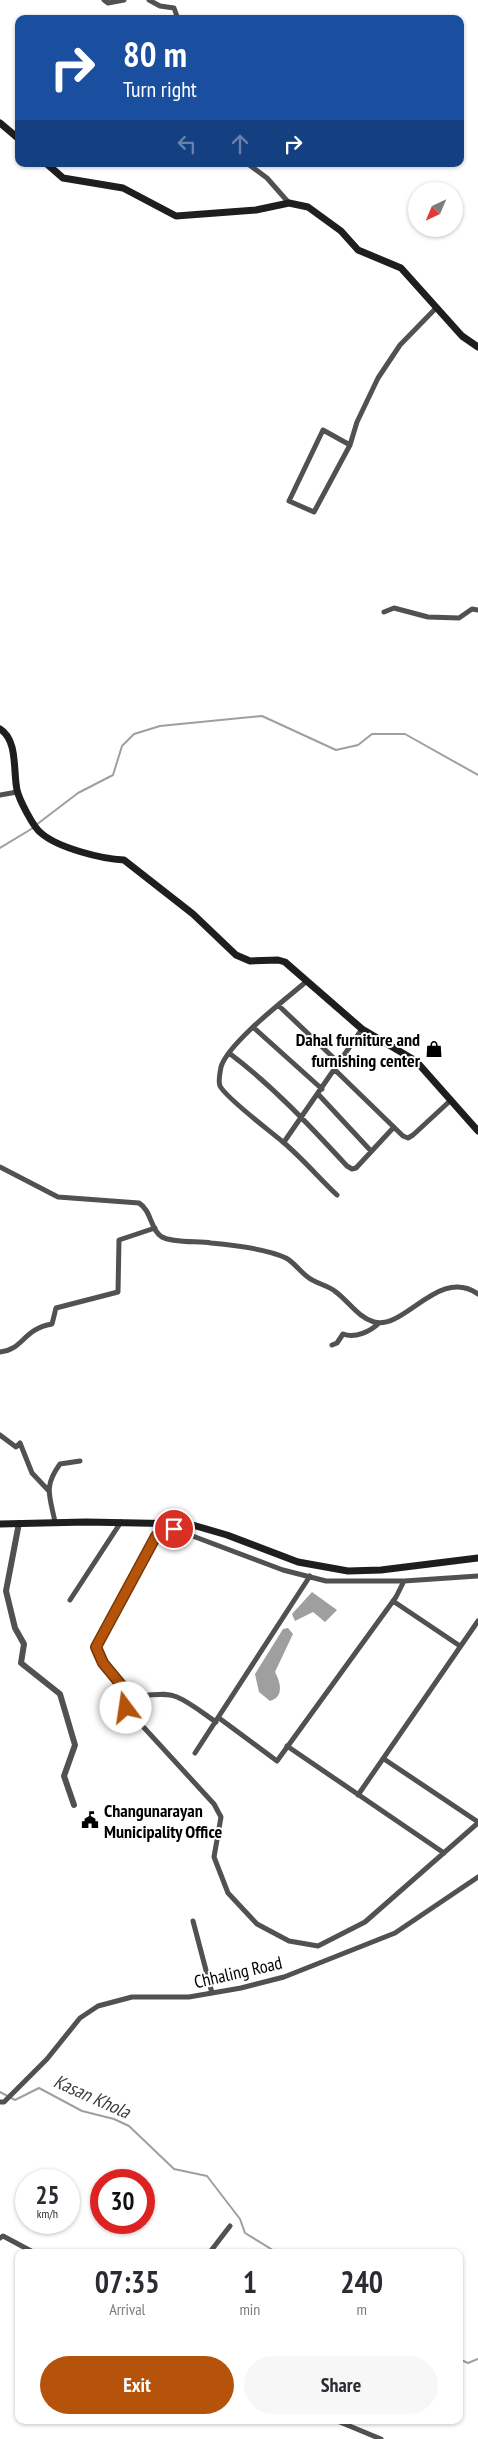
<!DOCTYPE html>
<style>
:root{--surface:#fff;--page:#f7f7f7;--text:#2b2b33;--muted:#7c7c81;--accent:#b45309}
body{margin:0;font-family:"PT Sans Narrow",sans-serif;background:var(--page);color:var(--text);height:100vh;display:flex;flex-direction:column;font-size:19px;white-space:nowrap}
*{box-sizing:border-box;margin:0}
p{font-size:16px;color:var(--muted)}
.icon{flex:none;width:28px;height:28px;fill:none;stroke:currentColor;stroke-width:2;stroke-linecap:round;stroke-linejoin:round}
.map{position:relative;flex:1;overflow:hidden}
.details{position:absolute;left:15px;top:2249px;width:448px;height:175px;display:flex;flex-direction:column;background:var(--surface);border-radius:10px;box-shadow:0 1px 4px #0004}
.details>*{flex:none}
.hud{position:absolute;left:15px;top:15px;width:449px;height:152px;border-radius:10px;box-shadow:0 1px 4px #0004;background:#1a4fa0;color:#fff;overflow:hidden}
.needle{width:32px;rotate:224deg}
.buttons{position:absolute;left:408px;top:182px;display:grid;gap:10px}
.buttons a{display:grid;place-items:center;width:55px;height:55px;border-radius:50%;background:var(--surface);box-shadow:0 1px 4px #0004;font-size:25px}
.speed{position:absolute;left:15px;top:2169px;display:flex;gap:10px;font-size:25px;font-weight:700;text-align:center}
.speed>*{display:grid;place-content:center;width:65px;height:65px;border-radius:50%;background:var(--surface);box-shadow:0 1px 4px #0004;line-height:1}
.speed small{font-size:12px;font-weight:400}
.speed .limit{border:8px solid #d22;background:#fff;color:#111}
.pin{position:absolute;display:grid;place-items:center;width:42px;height:42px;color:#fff;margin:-21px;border:2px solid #fff;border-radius:50%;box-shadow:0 1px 5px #0007}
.me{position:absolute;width:55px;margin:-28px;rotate:346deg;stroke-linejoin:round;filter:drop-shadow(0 0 4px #0008)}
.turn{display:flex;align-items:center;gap:18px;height:105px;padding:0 25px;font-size:22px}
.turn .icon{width:65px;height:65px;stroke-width:2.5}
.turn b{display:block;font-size:35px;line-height:42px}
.lanes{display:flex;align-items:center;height:48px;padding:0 25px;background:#0003;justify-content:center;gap:25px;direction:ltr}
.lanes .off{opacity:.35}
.eta{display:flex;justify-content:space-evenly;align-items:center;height:85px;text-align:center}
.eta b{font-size:30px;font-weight:700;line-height:35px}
.action{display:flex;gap:10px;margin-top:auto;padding:10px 25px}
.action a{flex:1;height:58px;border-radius:30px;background:var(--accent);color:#fff;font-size:20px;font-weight:700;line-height:58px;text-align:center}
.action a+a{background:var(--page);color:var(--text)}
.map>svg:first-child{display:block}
</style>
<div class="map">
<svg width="478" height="2439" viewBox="0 0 478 2439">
<rect width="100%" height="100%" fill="#fff"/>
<!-- water -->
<path fill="#9f9f9f" d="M 312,1592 L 337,1610 L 325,1622 L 313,1612 L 295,1621 L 292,1614 Z
M 288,1628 L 293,1634 L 275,1672 C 280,1681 285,1697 270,1701 L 259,1692 L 255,1674 L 283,1629 Z"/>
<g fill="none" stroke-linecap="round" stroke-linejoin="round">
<!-- stream -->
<path stroke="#9f9f9f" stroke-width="2" d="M 36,825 L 78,793 L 113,775 L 122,746 L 134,734 L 160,726 L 262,716 L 336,750 L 358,745 L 372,734 L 405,734 L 478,775
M 0,848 L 33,828
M 0,2092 L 15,2100 L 39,2088 L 82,2111 L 114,2119 L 129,2126 L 174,2169 L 207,2176 L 240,2219 L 245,2233 L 276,2252
M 459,2359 L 468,2363 L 478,2359"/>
<!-- minor -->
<path stroke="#515151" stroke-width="5" d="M 104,0 L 108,3 L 124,0
M 149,0 L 160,6 L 174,8 L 178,19
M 248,164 L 267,178 L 289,203
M 350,445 L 323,430 L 289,501 L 314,512 L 350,445 L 357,422 L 378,378 L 400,345 L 437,307
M 384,612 L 394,608 L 428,617 L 459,618 L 472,609 L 478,610
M 0,795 L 17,792
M 307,981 C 287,998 228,1043 221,1067 C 220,1072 218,1081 220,1086 C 226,1098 270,1131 283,1142 C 302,1158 319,1178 337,1195
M 278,1005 L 339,1063
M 253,1027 L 322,1089
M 229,1053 C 273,1086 310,1126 347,1166 L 352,1169 L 356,1168 L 394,1127
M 335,1070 L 403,1136 L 408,1138 L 413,1135 L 451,1100
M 318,1094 L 371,1151
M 284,1142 L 362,1029
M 0,1167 L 58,1197 L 139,1203 C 152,1211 150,1230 162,1237 C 173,1243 198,1241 211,1243 C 233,1245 267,1249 286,1258 C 295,1263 300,1272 309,1278 C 317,1284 328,1285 336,1292 C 349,1302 358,1317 374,1322 C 404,1331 439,1266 478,1294
M 332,1345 L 337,1343 L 343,1334 C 355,1339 371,1331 379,1323
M 0,1352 C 23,1350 23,1329 52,1324 L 56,1308 L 118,1292 L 119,1240 L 155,1228
M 0,1435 L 16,1447 L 20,1443 L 32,1473 L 48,1490
M 55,1522 C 50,1496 43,1487 60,1464 L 80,1461
M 70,1600 L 121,1522
M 393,1601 L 460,1646
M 127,1692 L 126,1708 L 214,1804 L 221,1817 L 214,1857 L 228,1893 L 257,1924 L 289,1941 L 318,1946 L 365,1922 L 478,1823
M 219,1718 L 277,1761 L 396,1597 L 404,1581
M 216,1722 C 204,1714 191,1703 177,1697 C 164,1691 149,1697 135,1695 C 122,1694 100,1662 96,1650 L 98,1644 L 155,1536 L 174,1529 L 283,1570 L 326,1581 L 404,1581 L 478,1576
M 287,1746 L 444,1853
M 195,1753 L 310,1576
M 384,1759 L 478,1822
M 358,1795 L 478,1621
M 193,1921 L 212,1993
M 0,2102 L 4,2102 L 47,2059 L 80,2018 L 98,2006 L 132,1997 L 189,1997 L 241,1988 L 284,1977 L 395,1933 L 478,1877
M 0,2238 L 3,2236 L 33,2252
M 210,2252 L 230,2226
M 335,2420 L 381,2439"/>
<!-- tertiary -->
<path stroke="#515151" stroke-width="6" d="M 19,1523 L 6,1591 L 15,1628 L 24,1644 L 21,1663 L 60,1694 L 75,1745 L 64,1776 L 74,1805"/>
<!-- secondary -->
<path stroke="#1e1e1e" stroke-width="7" d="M 0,123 L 19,139
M 47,164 L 63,178 L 123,188 L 176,216 L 256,210 L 289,203 L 308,207 L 341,231 L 358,250 L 401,268 L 462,336 L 478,347
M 0,729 C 18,740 13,771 17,790 C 19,799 33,827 41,833 C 58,848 102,859 124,860 L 193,914 L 236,955 L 250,961 L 278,960 L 285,962 L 362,1029 L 416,1061 L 478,1131
M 0,1524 L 86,1522 L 189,1524 L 227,1535 L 298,1562 L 348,1571 L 381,1570 L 478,1558"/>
</g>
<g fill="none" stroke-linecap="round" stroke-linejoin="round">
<!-- route casing -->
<g stroke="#753606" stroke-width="12">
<path id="route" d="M 126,1708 L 127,1692 L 103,1663 L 96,1647 L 156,1536 L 174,1529"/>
</g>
<!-- route -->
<use href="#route" stroke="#b45309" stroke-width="9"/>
</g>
<!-- icons -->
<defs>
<g id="shop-bare" transform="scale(1.35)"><path d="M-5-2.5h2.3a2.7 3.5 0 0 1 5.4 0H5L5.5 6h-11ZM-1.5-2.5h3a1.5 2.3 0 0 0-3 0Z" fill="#000" stroke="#fff" stroke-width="2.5" paint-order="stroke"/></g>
<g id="civic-bare" transform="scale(1.35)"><path d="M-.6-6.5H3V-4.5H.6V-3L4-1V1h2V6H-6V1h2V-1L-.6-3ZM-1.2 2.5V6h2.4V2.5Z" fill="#000" stroke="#fff" stroke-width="2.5" paint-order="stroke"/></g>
</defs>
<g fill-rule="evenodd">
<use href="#shop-bare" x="434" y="1049"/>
<use href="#civic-bare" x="90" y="1820"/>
</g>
<g text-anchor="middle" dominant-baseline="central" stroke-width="4" stroke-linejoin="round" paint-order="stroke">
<!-- poi labels -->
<g font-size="18" font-weight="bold" fill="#000" stroke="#fff" text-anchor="end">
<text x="420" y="1039">Dahal furniture and<tspan x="420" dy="21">furnishing center</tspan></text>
<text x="104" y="1810" text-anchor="start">Changunarayan<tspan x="104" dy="21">Municipality Office</tspan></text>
</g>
<!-- street labels -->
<g font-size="18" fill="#000" stroke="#fff">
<text transform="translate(238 1972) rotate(-13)">Chhaling Road</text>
</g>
<!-- water labels -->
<g font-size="19" font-style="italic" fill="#404040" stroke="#fff">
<text transform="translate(92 2096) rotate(24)">Kasan Khola</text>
</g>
</g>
</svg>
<div class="buttons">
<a><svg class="needle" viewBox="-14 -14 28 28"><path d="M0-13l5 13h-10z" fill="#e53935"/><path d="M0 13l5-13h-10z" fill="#7c7c81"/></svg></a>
</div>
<div class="speed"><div>25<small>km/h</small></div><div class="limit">30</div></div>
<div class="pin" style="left:174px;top:1529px;background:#d93025"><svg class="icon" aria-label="arrive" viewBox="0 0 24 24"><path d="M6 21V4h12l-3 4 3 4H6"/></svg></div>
<svg class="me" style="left:126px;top:1708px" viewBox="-20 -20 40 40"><circle r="19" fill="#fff"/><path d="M0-13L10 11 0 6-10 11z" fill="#b45309"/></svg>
<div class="hud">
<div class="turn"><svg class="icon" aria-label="right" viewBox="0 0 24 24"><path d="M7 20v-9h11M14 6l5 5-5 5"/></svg><div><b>80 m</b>Turn right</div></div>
<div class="lanes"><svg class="icon off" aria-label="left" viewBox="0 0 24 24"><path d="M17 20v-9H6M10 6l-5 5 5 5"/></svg><svg class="icon off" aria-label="ahead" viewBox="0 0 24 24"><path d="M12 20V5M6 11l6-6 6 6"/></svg><svg class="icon" aria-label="right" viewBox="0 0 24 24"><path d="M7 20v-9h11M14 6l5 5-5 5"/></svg></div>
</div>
<section class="details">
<div class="eta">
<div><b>07:35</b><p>Arrival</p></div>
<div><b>1</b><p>min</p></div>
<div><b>240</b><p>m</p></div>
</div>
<div class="action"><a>Exit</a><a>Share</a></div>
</section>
</div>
